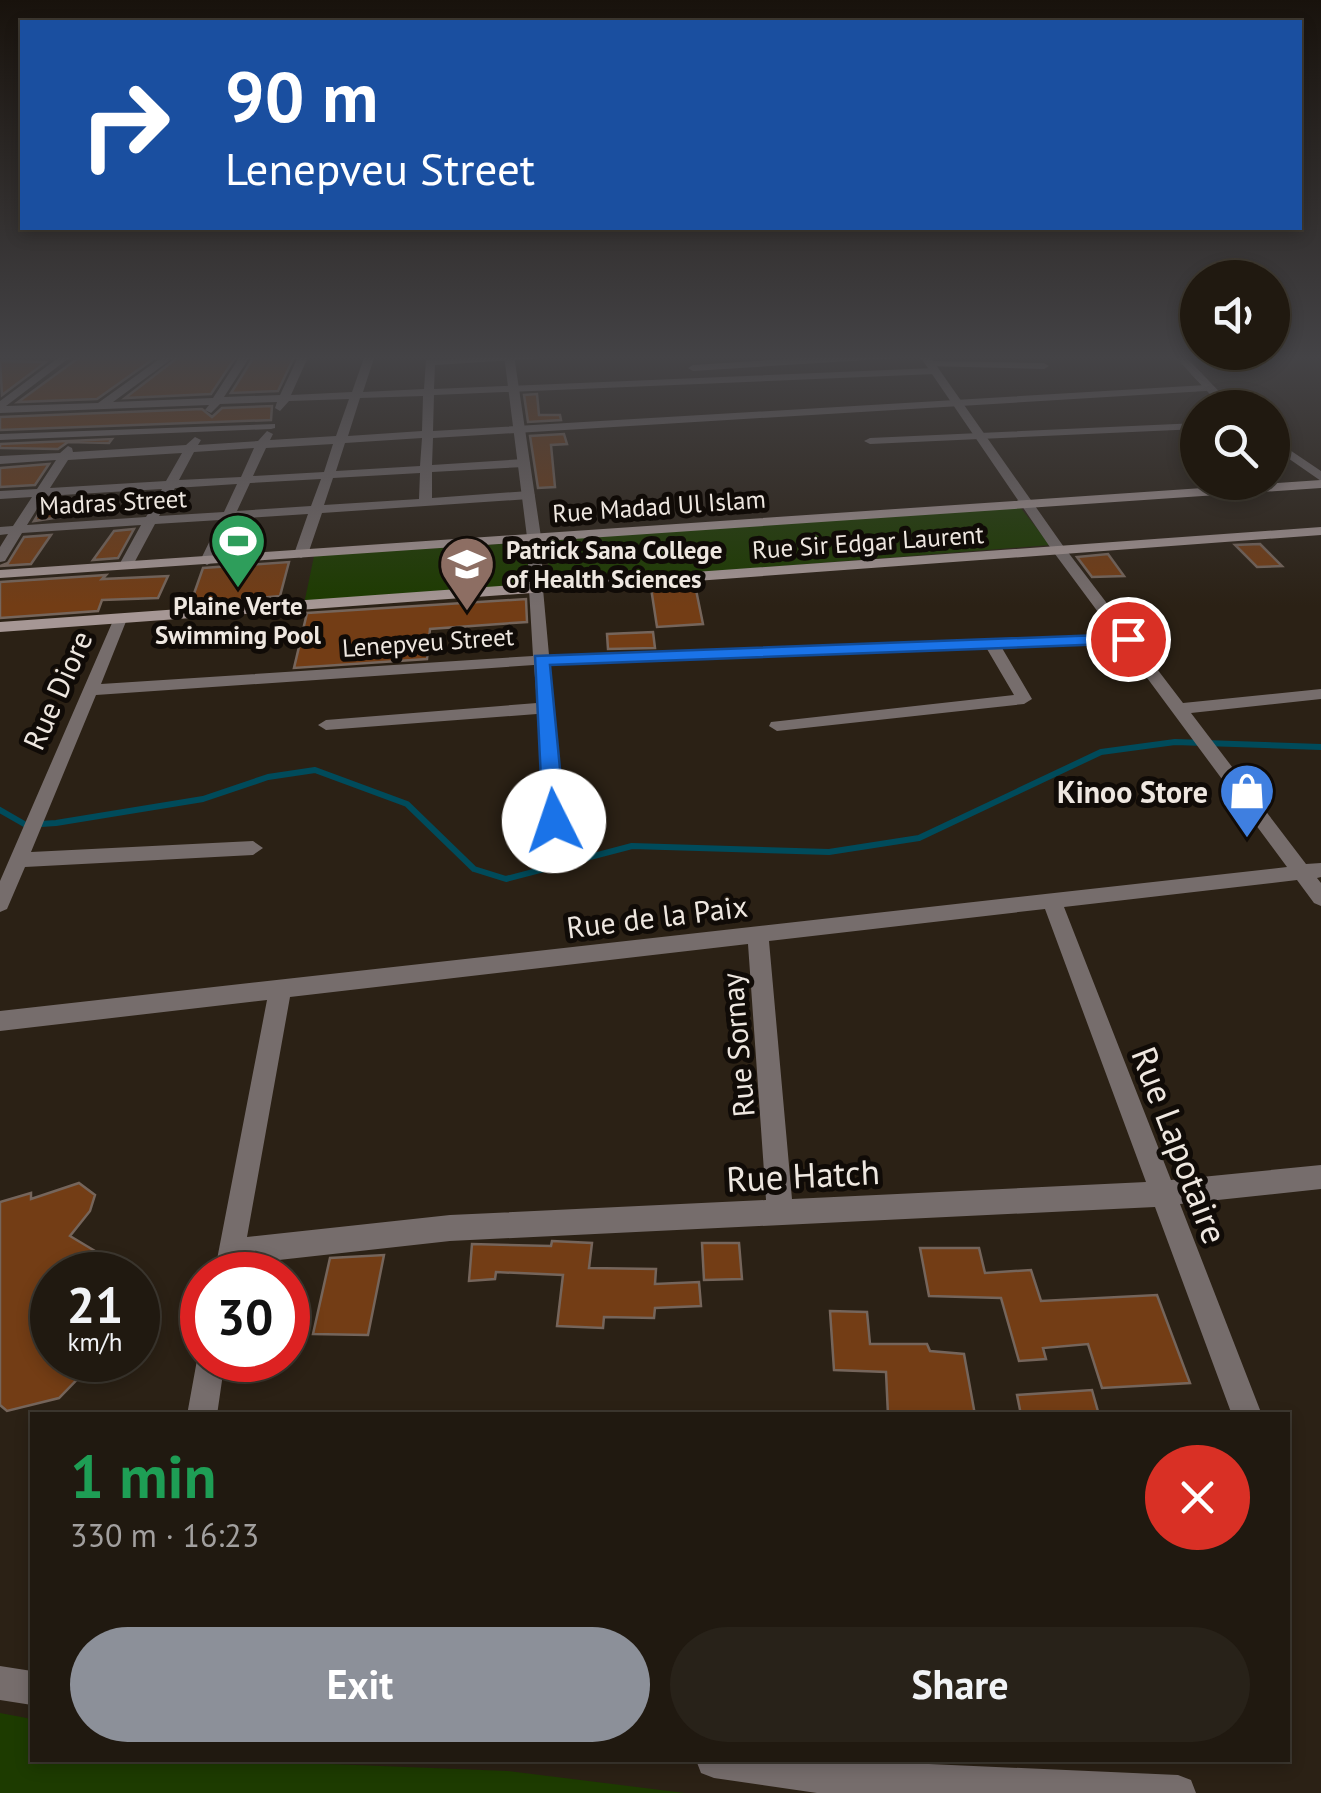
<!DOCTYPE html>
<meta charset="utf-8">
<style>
:root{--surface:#201910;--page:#282219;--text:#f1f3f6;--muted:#a2a09f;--line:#3d3830;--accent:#8c9099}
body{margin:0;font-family:"PT Sans",sans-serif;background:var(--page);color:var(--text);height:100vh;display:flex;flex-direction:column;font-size:38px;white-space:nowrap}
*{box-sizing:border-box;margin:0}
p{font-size:32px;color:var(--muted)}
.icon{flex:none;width:55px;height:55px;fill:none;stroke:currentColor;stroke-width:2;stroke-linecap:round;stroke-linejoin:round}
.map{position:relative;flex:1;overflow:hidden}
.drawer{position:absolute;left:30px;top:1412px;width:1260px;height:350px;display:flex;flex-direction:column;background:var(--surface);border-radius:0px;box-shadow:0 5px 15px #0003,0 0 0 2px var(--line)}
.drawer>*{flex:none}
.top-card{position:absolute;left:20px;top:20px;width:1282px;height:210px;border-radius:0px;box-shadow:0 5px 15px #0003,0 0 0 2px var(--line);background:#1a4fa0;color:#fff;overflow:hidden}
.buttons{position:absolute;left:1180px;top:260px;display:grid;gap:20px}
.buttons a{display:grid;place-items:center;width:110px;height:110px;border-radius:50%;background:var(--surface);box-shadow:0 5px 15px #0003,0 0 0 2px var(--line);font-size:50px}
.speed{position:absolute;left:30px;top:1252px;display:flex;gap:20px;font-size:50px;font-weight:700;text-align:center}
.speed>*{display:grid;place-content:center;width:130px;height:130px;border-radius:50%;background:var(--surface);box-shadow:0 5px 15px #0003,0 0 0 2px var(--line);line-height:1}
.speed small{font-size:25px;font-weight:400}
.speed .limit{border:15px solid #d22;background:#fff;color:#111}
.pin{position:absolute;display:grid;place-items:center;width:85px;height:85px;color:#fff;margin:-42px;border:5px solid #fff;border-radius:50%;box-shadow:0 2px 10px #0007}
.me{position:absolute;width:110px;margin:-55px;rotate:356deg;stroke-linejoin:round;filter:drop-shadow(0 0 8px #0008)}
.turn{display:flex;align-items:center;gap:35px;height:210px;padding:0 40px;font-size:45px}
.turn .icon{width:130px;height:130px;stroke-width:2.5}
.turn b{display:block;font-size:70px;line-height:85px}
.round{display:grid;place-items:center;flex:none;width:105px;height:105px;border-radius:52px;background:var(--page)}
.head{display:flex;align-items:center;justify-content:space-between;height:170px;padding:0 40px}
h1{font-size:60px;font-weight:700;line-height:75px;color:#1e9e55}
.cta{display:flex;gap:20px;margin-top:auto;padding:20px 40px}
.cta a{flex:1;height:115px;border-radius:60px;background:var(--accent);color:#fff;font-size:40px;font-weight:700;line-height:115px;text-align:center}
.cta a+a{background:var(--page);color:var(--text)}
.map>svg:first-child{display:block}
</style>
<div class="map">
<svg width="1321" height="1793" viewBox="0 0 1321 1793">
<rect width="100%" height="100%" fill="#2b2115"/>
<!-- green -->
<path fill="#1d3b00" d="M 1020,507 L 1050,545 L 550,584 L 546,538 Z
M 531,542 L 534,588 L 304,604 L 314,556 Z
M 0,1713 L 32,1719 L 32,1760 L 226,1760 L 508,1771 L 685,1793 L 0,1793 Z"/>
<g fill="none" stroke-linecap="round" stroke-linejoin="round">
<!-- stream -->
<path stroke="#004b5b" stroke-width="6" d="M 0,810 L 26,825 L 56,823 L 203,799 L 268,777 L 315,770 L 407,804 L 474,869 L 506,879 L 632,846 L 829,852 L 919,838 L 1101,752 L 1175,742 L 1321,747"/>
</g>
<!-- building -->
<path fill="#733d15" stroke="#75655b" stroke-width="2.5" d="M 136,355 L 159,355 L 97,399 L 18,402 L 81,356 Z
M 181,355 L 237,355 L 211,394 L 125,398 Z
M 255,355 L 295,355 L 278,391 L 231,393 Z
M 0,361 L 46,362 L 2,395 Z
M 537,394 L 539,415 L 560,415 L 561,420 L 528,422 L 524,395 Z
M 272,406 L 271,420 L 0,430 L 0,417 L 202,409 L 212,417 L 222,408 Z
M 564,434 L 567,444 L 551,445 L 555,487 L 538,488 L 530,436 Z
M 112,439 L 109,443 L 68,442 L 58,449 L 0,448 L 0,444 Z
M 49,464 L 35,485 L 0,487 L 0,468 Z
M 83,498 L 73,515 L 34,521 L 47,500 Z
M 134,529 L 118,558 L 93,560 L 114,531 Z
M 51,535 L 31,564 L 0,566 L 8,563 L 24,537 Z
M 1260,544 L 1282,566 L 1257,567 L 1235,545 Z
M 1108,554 L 1124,576 L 1092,577 L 1077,557 Z
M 289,562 L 280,596 L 190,605 L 203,568 Z
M 106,575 L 102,579 L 168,576 L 158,598 L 102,600 L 98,611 L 0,618 L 0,582 Z
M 695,585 L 703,624 L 657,627 L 651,588 Z
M 526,599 L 527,622 L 430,629 L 427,659 L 294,668 L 307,613 Z
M 653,632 L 655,648 L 608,649 L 607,634 Z
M 79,1183 L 95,1195 L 90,1211 L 70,1236 L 135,1275 L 52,1275 L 52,1360 L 96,1360 L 59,1398 L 7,1411 L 0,1405 L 0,1202 L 31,1193 L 31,1199 Z
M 552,1241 L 592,1243 L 589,1268 L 656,1269 L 655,1284 L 699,1282 L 701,1306 L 655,1308 L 654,1318 L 604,1317 L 603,1328 L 557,1326 L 563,1275 L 496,1272 L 495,1279 L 469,1281 L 472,1244 L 551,1246 Z
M 702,1243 L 739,1243 L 742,1279 L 704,1280 Z
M 920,1248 L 979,1248 L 985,1273 L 1031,1270 L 1041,1301 L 1157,1295 L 1190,1383 L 1102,1388 L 1088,1344 L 1043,1348 L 1046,1359 L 1019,1361 L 1001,1298 L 929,1296 Z
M 384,1255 L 368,1335 L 313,1334 L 330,1258 Z
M 830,1311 L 867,1312 L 870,1344 L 927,1344 L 930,1351 L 964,1354 L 975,1415 L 888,1415 L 886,1372 L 834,1370 Z
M 1092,1390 L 1099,1415 L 1021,1415 L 1017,1395 Z"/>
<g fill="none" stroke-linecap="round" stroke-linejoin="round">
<!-- minor -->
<path fill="#766d6c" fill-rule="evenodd" d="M 62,355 L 73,355 L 6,406 L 98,403 L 165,355 L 177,355 L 113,402 L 213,398 L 241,355 L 251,355 L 224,397 L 280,395 L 299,355 L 309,355 L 291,395 L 352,392 L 365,355 L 375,355 L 363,392 L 424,389 L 426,360 L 548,355 L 543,358 L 435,365 L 434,389 L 935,368 L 940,371 L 935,374 L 434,395 L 433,431 L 1206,385 L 1211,388 L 1206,391 L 433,438 L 432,465 L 524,459 L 530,463 L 524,467 L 432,472 L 432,498 L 529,491 L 535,495 L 529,499 L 322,513 L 308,554 L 301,558 L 294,554 L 308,514 L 233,519 L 214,561 L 207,565 L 200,561 L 220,520 L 155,524 L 133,565 L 126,569 L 119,565 L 141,525 L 22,533 L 5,561 L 0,562 L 0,547 L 8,534 L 0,535 L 0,527 L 13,526 L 32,497 L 0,499 L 0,491 L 37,489 L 56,460 L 0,464 L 0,456 L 60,453 L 68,446 L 72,448 L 73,452 L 186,445 L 195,437 L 201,440 L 198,445 L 258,441 L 267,431 L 273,434 L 270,440 L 336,436 L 349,399 L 289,401 L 280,411 L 275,408 L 277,402 L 220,404 L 211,413 L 205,410 L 209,405 L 0,413 L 0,401 ZM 423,396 L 422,431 L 348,436 L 360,398 ZM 422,438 L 420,466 L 336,471 L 345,443 ZM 333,444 L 324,472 L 253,476 L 266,448 ZM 254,448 L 241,477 L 179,480 L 194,452 ZM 182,453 L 166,481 L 50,488 L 68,460 ZM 420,473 L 419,499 L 324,505 L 333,478 ZM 321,479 L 311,506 L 237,511 L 250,483 ZM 237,484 L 224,512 L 159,516 L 175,488 ZM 162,489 L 146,517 L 27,525 L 45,496 Z
M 850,355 L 903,355 L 898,358 L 693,371 L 688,368 L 693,365 Z
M 930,361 L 1044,363 L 1049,366 L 1044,369 L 926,366 Z
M 1198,423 L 1198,429 L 870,444 L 864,441 L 870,438 Z
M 275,424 L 275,428 L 271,429 L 0,440 L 0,434 Z
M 1059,546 L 1064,547 L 1183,703 L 1321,689 L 1321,699 L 1191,713 L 1306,864 L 1321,863 L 1321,877 L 1317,878 L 1321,883 L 1321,906 L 1314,903 L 1297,880 L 1064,907 L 1171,1180 L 1321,1165 L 1321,1189 L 1180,1204 L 1262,1415 L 1232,1415 L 1155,1207 L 450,1241 L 242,1264 L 240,1275 L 214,1275 L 267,1000 L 0,1031 L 0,1011 L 1287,867 L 1122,644 L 1002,648 L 1032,699 L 1024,704 L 777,731 L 769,726 L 771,722 L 1014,695 L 987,649 L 550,664 L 563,821 L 554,828 L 545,821 L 537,714 L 326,730 L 318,725 L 326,720 L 537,703 L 534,665 L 96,695 L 31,852 L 253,841 L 263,848 L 253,855 L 25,867 L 7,909 L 0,912 L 0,881 L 115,616 L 120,615 L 127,619 L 101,684 L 533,656 L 529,589 L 536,585 L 543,589 L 549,655 L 1115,635 L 1052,550 ZM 1045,909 L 1146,1182 L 792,1199 L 769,941 ZM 748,944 L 766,1200 L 450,1215 L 247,1237 L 290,997 Z
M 202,1349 L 202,1360 L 225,1360 L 217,1415 L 187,1415 L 197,1360 Z
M 0,1666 L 32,1671 L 32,1705 L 0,1700 Z
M 696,1760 L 840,1760 L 1178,1775 L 1191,1780 L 1196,1793 L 817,1793 L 714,1778 L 701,1773 Z"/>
<!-- tertiary -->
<path fill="#766d6c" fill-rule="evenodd" d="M 504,355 L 514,355 L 541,537 L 543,589 L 536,593 L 529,589 L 527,537 Z
M 919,355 L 929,355 L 1066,550 L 1064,553 L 1054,553 Z
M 1173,355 L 1184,355 L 1235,408 L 1223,408 Z
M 1272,438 L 1321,471 L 1321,481 L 1272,447 Z"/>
<!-- secondary -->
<path fill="#a69795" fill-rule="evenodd" d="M 1321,480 L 1321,488 L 0,578 L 0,570 Z
M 1321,527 L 1321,535 L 0,632 L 0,622 Z"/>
</g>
<!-- sky -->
<linearGradient id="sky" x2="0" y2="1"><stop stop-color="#18120c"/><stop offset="0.59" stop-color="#444346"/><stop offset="1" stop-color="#444346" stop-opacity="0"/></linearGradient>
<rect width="1321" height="606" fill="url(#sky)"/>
<!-- route -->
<path fill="#1a73e8" stroke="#114b97" stroke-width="2.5" d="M 1128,634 L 1137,639 L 1135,643 L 550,665 L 565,821 L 554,828 L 543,821 L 535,656 Z"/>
<!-- icons -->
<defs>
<g id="stadium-pin" transform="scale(2.875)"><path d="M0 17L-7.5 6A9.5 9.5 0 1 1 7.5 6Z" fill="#2e9e5b" stroke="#100b07"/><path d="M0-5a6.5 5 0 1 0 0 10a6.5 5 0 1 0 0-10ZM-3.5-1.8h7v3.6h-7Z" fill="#fff"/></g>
<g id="university-pin" transform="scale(2.875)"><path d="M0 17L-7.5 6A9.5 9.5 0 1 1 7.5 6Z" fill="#8d6e63" stroke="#100b07"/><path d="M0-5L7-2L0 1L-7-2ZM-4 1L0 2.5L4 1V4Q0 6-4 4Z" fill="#fff"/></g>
<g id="shop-pin" transform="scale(2.875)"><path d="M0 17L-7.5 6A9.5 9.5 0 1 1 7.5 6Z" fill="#3f7fe0" stroke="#100b07"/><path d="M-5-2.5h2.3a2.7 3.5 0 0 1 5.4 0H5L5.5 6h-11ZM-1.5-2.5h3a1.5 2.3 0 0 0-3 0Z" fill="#fff"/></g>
</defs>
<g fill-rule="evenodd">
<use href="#stadium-pin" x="238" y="541"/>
<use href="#university-pin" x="467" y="564"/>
<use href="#shop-pin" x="1247" y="791"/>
</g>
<g text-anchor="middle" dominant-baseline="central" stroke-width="10" stroke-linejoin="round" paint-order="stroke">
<!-- far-street labels -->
<g font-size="25" fill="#eee7e0" stroke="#100b07">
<text transform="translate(113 502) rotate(-3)">Madras Street</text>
<text transform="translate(659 506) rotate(-4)">Rue Madad Ul Islam</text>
<text transform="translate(868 542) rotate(-4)">Rue Sir Edgar Laurent</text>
<text transform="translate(428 642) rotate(-4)">Lenepveu Street</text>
</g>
<!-- far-poi labels -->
<g font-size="25" font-weight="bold" fill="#eee7e0" stroke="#100b07" text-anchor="start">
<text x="506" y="550">Patrick Sana College<tspan x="506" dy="29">of Health Sciences</tspan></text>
<text x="238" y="606" text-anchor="middle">Plaine Verte<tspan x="238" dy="29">Swimming Pool</tspan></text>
</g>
<!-- street labels -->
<g font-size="30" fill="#eee7e0" stroke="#100b07">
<text transform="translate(57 690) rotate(-66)">Rue Diore</text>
<text transform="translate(657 916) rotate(-7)">Rue de la Paix</text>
<text transform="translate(737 1045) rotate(-95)">Rue Sornay</text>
</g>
<!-- poi labels -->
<g font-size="30" font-weight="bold" fill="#eee7e0" stroke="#100b07" text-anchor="end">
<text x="1208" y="791">Kinoo Store</text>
</g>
<!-- near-street labels -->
<g font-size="35" fill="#eee7e0" stroke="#100b07">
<text transform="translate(1180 1145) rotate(69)">Rue Lapotaire</text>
<text transform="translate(803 1175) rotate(-3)">Rue Hatch</text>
</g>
</g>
</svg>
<div class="buttons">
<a><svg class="icon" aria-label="sound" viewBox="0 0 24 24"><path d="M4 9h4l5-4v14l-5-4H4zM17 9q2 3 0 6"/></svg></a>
<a><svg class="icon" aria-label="search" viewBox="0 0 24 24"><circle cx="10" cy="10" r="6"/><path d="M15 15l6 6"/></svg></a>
</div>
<div class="speed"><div>21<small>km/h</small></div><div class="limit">30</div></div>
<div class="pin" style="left:1128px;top:639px;background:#d93025"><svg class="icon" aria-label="arrive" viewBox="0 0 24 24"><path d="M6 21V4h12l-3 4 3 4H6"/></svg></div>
<svg class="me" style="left:554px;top:821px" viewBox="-20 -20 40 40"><circle r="19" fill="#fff"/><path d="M0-13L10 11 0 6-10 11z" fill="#1a73e8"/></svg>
<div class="top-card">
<div class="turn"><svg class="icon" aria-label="right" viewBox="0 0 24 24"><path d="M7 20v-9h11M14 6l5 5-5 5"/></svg><div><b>90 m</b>Lenepveu Street</div></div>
</div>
<section class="drawer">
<div class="head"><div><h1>1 min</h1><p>330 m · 16:23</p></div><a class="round" style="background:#d93025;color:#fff"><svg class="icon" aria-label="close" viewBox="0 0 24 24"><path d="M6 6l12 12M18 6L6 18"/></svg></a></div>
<div class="cta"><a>Exit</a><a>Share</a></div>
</section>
</div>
